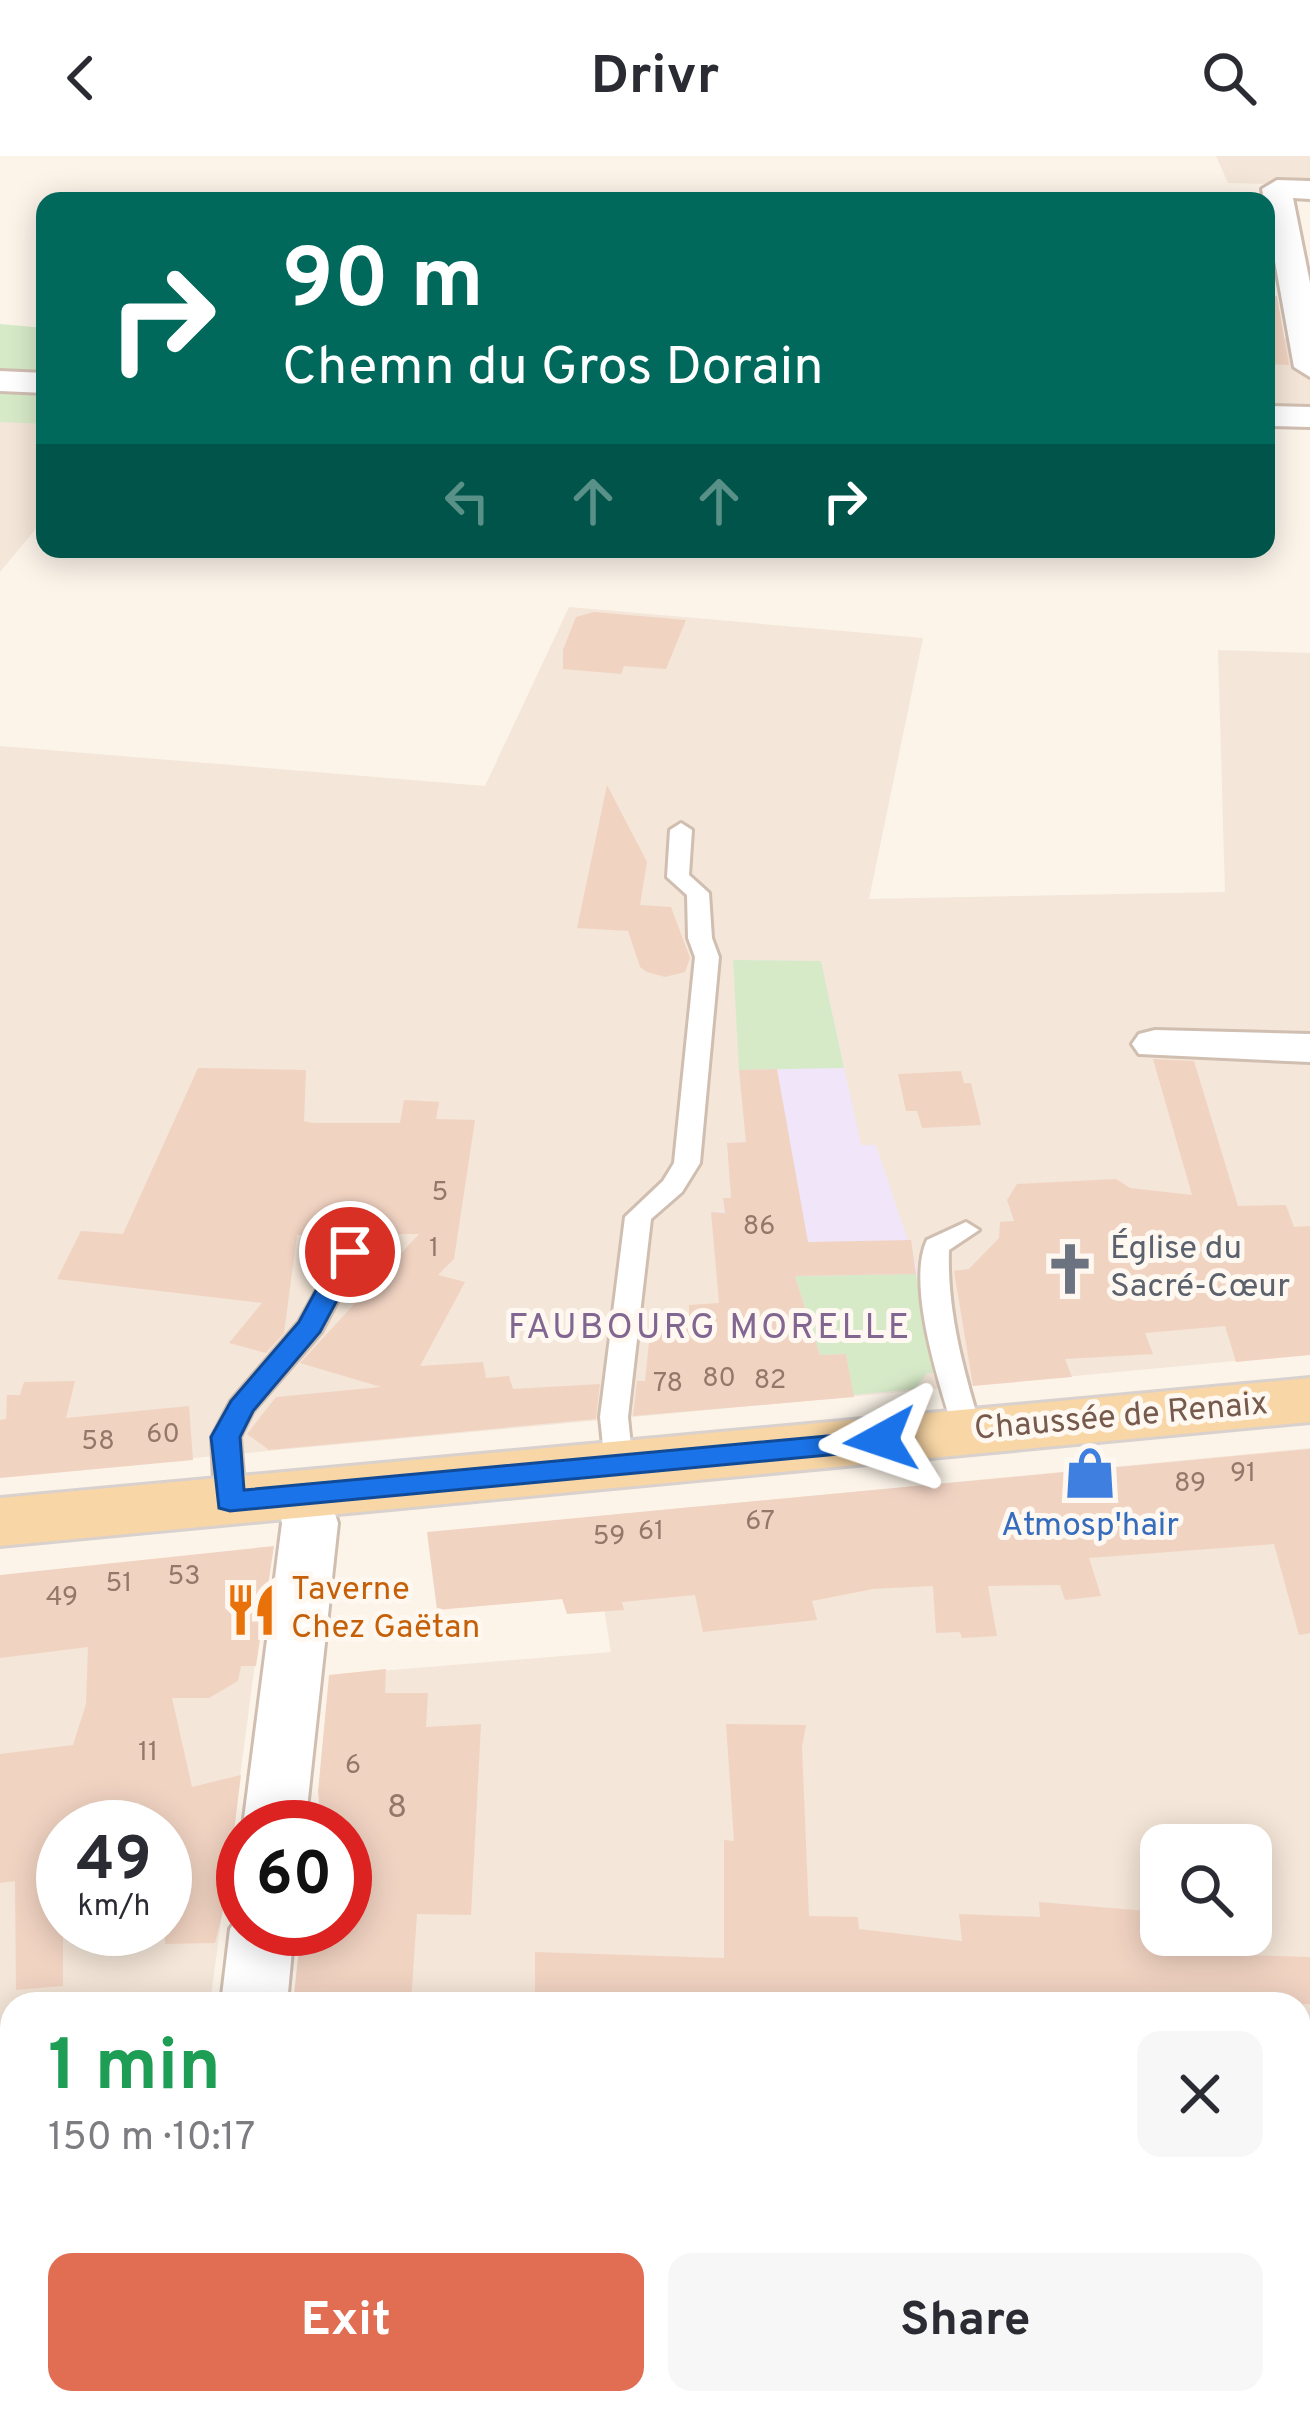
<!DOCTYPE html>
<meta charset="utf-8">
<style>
:root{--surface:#fff;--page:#f7f7f7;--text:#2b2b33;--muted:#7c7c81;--accent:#e16d53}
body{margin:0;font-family:Overpass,sans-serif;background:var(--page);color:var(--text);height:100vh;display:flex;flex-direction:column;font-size:45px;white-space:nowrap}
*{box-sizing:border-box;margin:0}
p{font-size:39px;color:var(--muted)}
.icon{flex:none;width:66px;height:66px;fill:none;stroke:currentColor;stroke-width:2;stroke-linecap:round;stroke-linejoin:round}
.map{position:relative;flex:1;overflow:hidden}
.sheet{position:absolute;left:0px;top:1836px;width:1311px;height:423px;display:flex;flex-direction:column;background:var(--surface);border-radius:36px 36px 0 0;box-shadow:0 6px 30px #0003}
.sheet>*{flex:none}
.hud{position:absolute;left:36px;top:36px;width:1239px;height:366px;border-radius:24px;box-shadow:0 6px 30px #0003;background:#00695c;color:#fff;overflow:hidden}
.buttons{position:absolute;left:1140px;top:1668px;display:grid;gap:24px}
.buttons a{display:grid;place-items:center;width:132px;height:132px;border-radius:24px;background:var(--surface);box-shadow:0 6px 30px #0003;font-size:60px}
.speed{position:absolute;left:36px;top:1644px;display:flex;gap:24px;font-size:60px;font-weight:700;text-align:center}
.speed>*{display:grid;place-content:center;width:156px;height:156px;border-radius:50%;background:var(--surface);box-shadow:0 6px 30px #0003;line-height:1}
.speed small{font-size:30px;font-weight:400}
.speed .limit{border:18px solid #d22;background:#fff;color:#111}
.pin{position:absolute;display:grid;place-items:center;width:102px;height:102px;color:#fff;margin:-51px;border:6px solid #fff;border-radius:50%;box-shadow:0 3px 12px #0007}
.me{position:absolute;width:132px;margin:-66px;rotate:265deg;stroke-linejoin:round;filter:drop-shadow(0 0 9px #0008)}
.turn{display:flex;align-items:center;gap:42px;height:252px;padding:0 48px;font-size:54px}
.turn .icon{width:156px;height:156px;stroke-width:2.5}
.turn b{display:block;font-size:84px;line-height:102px}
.lanes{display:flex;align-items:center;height:114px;padding:0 48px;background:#0003;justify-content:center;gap:60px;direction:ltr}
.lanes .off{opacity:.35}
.round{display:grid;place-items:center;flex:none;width:126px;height:126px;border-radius:24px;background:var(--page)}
.summary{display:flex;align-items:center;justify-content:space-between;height:204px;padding:0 48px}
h1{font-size:72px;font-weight:700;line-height:90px;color:#1e9e55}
.button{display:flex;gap:24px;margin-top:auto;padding:24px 48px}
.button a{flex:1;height:138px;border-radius:24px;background:var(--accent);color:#fff;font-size:48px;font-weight:700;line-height:138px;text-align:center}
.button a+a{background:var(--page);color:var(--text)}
header{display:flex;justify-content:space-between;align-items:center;height:156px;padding:0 48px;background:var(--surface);font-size:54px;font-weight:700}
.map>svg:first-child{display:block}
</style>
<header><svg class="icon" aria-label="back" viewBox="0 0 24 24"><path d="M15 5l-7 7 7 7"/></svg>Drivr<svg class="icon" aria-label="search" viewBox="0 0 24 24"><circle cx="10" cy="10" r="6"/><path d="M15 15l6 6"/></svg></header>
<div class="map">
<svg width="1310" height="2257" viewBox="0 0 1310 2257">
<rect width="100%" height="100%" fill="#fcf4e9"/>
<!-- residential -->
<path fill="#f4e6d8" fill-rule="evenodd" d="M 1216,0 L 1310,0 L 1310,29 L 1228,27 Z
M 1266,182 L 1310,183 L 1310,254 L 1266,253 Z
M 0,264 L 45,267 L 45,362 L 0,416 Z
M 569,451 L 923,482 L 869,743 L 1225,736 L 1218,494 L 1310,497 L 1310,1198 L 0,1320 L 0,590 L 485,630 Z
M 1310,1292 L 1310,1929 L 1299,1928 L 1299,1848 L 299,1848 L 345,1773 L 345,1671 L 316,1671 L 332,1519 L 611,1496 L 589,1361 ZM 1161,1689 L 1251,1689 L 1251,1779 L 1161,1779 Z
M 269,1401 L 210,1848 L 12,1848 L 12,2247 L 1299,2247 L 1299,2005 L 1310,2006 L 1310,2257 L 746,2257 L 745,2252 L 646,2257 L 0,2257 L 0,1423 ZM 63,1671 L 165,1671 L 165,1773 L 63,1773 Z"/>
<!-- education -->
<path fill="#f1e6f9" d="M 733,804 L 821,805 L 861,989 L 876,989 L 919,1118 L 934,1217 L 927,1217 L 915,1233 L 798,1245 L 757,1098 L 715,1099 L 711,1056 L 724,1056 L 723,1042 L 731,1042 L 727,987 L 746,986 Z"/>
<!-- green -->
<path fill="#d7eac8" d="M 0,168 L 45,172 L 45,268 L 0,266 Z
M 733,804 L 821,805 L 844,912 L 739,914 Z
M 916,1118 L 934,1217 L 927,1217 L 915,1233 L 853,1239 L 846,1198 L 820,1199 L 795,1120 Z"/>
<!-- building -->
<path fill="#f1d3c2" d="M 1266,139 L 1277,140 L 1289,209 L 1266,208 Z
M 594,456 L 686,464 L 666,513 L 624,510 L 621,518 L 563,513 L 563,494 L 576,461 Z
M 607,629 L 647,706 L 640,749 L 671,751 L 690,802 L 685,816 L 665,821 L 647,816 L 640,811 L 628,775 L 577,772 Z
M 1153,903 L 1194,905 L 1238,1050 L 1286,1049 L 1294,1071 L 1310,1070 L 1310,1199 L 1236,1206 L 1225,1170 L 1145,1177 L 1153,1198 L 1065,1203 L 1072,1221 L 973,1230 L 954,1115 L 969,1113 L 999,1082 L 1000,1066 L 1014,1065 L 1007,1044 L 1017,1028 L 1116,1023 L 1130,1032 L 1192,1039 Z
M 198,912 L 306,914 L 304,965 L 313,967 L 400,967 L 404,944 L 439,946 L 436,963 L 475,964 L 454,1103 L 438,1119 L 465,1126 L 420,1210 L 483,1206 L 486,1222 L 509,1220 L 513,1233 L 600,1228 L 596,1263 L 269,1294 L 247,1278 L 276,1241 L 381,1231 L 300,1207 L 419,1078 L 297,1079 L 284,1177 L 266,1197 L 229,1187 L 262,1147 L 57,1123 L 81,1075 L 123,1078 Z
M 777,913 L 808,1086 L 911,1084 L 916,1118 L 795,1120 L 820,1199 L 846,1198 L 854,1241 L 633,1260 L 637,1225 L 645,1225 L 651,1167 L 665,1168 L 668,1159 L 689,1158 L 689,1149 L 719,1147 L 711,1056 L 725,1057 L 723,1042 L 731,1042 L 727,987 L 746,986 L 739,914 Z
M 961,915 L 964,927 L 971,927 L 981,969 L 922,972 L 917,955 L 906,955 L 898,918 Z
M 75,1225 L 66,1262 L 189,1250 L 193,1304 L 0,1322 L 0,1264 L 6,1263 L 7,1239 L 20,1239 L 24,1226 Z
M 1310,1293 L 1310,1477 L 1299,1479 L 1274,1388 L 1089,1402 L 1101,1440 L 1065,1444 L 1060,1429 L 988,1430 L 997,1480 L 962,1482 L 960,1476 L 936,1477 L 933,1430 L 873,1433 L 812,1445 L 817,1464 L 703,1476 L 695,1439 L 622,1446 L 624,1454 L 567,1458 L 562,1443 L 437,1454 L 427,1376 Z
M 274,1390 L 256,1510 L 241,1510 L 238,1525 L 209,1542 L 172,1542 L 192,1631 L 241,1619 L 225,1747 L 215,1787 L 165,1788 L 165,1668 L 131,1669 L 132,1658 L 63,1663 L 63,1830 L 16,1834 L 15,1725 L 0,1727 L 0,1598 L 73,1589 L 86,1548 L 88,1491 L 0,1502 L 0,1419 Z
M 386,1513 L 385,1537 L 428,1537 L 426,1571 L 481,1568 L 471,1759 L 417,1758 L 411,1848 L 293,1848 L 301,1773 L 345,1773 L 345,1671 L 322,1671 L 318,1636 L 329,1519 Z
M 726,1568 L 806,1569 L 802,1591 L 809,1760 L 858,1761 L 859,1773 L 962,1785 L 959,1758 L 1040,1761 L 1039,1746 L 1147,1755 L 1150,1779 L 1211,1779 L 1213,1798 L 1310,1801 L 1310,1848 L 535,1848 L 535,1796 L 724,1802 L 724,1684 L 734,1685 Z"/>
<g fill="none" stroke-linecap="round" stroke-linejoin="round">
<!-- lane casing -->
<g stroke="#d0beb1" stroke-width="6">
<path id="lane" d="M 681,667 L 692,674 L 689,719 L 709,737 L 712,782 L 719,801 L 700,1007 L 682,1036 L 651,1063 L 628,1261 L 633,1309 L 619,1319 L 605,1309 L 600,1261 L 625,1061 L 663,1025 L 674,1007 L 695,801 L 688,782 L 687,739 L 667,721 L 670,674 Z
M 966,1066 L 979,1074 L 949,1094 C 947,1157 964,1216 982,1276 L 968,1285 L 954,1276 C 940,1230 906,1129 927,1084 Z
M 350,1088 L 363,1096 L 321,1176 L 253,1255 L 240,1281 L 245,1345 L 230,1355 L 220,1352 L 215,1345 L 212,1281 L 231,1245 L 299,1166 L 341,1090 Z"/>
</g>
<!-- street casing -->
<g stroke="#d0beb1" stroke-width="6">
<path id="street" d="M 1277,24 L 1310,25 L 1310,43 L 1293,42 L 1310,127 L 1310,221 L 1294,211 L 1262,33 Z
M 0,215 L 45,217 L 45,237 L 0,235 Z
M 1266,250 L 1310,251 L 1310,271 L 1266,270 Z
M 1155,874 L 1310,878 L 1310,906 L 1139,898 L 1132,888 L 1139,878 Z
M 304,1320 L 324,1325 L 338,1367 L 305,1671 L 243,1671 L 282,1367 L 276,1338 L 284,1325 Z
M 243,1754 L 243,1773 L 294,1773 L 287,1848 L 221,1848 L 230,1773 Z
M 1299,1937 L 1310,1937 L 1310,1993 L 1299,1993 Z
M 1310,2154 L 1310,2257 L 1263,2257 L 1265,2247 L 1299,2247 L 1299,2158 Z"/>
</g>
<!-- primary casing -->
<g stroke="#d9d1cd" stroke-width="6">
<path id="primary" d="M 1310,1222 L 1310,1266 L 0,1390 L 0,1342 Z"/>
</g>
<!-- lane -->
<use href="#lane" fill="#fff" fill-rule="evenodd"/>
<!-- street -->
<use href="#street" fill="#fff" fill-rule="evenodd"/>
<!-- primary -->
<use href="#primary" fill="#f8d6a5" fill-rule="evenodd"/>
</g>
<!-- route -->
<path fill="#1a73e8" stroke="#114b97" stroke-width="3" d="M 350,1088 L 363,1096 L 320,1176 L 253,1255 L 240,1281 L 244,1334 L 881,1275 L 896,1284 L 881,1294 L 230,1355 L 219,1352 L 211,1281 L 231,1245 L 299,1166 L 340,1090 Z"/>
<!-- icons -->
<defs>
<g id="church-bare" transform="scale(4.14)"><path d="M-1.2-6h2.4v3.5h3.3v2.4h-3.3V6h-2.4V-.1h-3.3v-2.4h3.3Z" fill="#6b7280" stroke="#fef8f0" stroke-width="2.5" paint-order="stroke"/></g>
<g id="shop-bare" transform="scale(4.14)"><path d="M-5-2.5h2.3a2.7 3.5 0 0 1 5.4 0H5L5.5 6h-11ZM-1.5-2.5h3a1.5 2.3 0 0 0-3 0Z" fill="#3f7fe0" stroke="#fef8f0" stroke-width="2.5" paint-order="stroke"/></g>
<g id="restaurant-bare" transform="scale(4.14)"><path d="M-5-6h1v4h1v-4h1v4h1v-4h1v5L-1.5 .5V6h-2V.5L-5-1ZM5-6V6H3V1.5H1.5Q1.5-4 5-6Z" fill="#e8710a" stroke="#fef8f0" stroke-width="2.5" paint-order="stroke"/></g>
</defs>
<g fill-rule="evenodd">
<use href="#church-bare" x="1070" y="1113"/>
<use href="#shop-bare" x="1090" y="1317"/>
<use href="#restaurant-bare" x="251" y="1454"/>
</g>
<g text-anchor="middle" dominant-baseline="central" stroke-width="10" stroke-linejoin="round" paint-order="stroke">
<!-- number labels -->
<g font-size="27" fill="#95786a">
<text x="440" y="1037">5</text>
<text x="759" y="1071">86</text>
<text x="434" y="1093">1</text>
<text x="719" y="1223">80</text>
<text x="770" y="1225">82</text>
<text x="668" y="1228">78</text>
<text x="163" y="1279">60</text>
<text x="98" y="1286">58</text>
<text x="1243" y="1318">91</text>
<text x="1190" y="1328">89</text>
<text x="760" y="1366">67</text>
<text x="651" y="1376">61</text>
<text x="609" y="1381">59</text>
<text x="184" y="1421">53</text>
<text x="119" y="1428">51</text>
<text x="62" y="1442">49</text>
<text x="148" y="1597">11</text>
<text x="353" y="1610">6</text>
</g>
<!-- worship labels -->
<g font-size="33" fill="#5b616d" stroke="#fef8f0" text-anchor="start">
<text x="1110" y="1094">Église du<tspan x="1110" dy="38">Sacré-Cœur</tspan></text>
</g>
<!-- street labels -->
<g font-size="33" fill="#765a4d" stroke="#fef8f0">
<text transform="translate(1121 1262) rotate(-5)">Chaussée de Renaix</text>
</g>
<!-- shop labels -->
<g font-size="33" fill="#366cbe" stroke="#fef8f0">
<text x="1090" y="1371">Atmosp'hair</text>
</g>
<!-- food labels -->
<g font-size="33" fill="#c56008" stroke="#fef8f0" text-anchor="start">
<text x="291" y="1435">Taverne<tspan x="291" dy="38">Chez Gaëtan</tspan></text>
</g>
<!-- near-number labels -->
<g font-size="33" fill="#95786a">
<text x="397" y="1653">8</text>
</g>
<!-- neighbourhood labels -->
<g font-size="36" letter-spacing="3" fill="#816692" stroke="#fef8f0">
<text x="710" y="1173">FAUBOURG MORELLE</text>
</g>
</g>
</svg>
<div class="buttons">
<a><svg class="icon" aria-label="search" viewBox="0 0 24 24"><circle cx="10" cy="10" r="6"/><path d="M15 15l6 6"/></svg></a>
</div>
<div class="speed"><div>49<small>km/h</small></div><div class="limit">60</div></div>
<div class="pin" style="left:350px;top:1096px;background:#d93025"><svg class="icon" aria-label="arrive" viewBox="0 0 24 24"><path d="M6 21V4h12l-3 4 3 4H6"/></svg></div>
<svg class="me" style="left:881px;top:1284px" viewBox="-20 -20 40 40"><path d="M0-17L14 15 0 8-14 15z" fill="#1a73e8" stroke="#fff" stroke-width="4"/></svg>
<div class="hud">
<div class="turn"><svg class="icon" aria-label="right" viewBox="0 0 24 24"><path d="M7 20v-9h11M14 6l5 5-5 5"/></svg><div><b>90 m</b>Chemn du Gros Dorain</div></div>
<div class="lanes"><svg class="icon off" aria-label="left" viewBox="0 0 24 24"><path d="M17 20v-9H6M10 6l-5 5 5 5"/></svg><svg class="icon off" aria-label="ahead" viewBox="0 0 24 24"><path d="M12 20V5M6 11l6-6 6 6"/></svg><svg class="icon off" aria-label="ahead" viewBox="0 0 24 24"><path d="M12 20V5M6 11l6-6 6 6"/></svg><svg class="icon" aria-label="right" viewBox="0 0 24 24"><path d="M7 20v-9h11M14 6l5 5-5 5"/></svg></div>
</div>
<section class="sheet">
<div class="summary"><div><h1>1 min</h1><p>150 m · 10:17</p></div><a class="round"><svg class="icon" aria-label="close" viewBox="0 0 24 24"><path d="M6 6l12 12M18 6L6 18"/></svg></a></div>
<div class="button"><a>Exit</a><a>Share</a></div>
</section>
</div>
